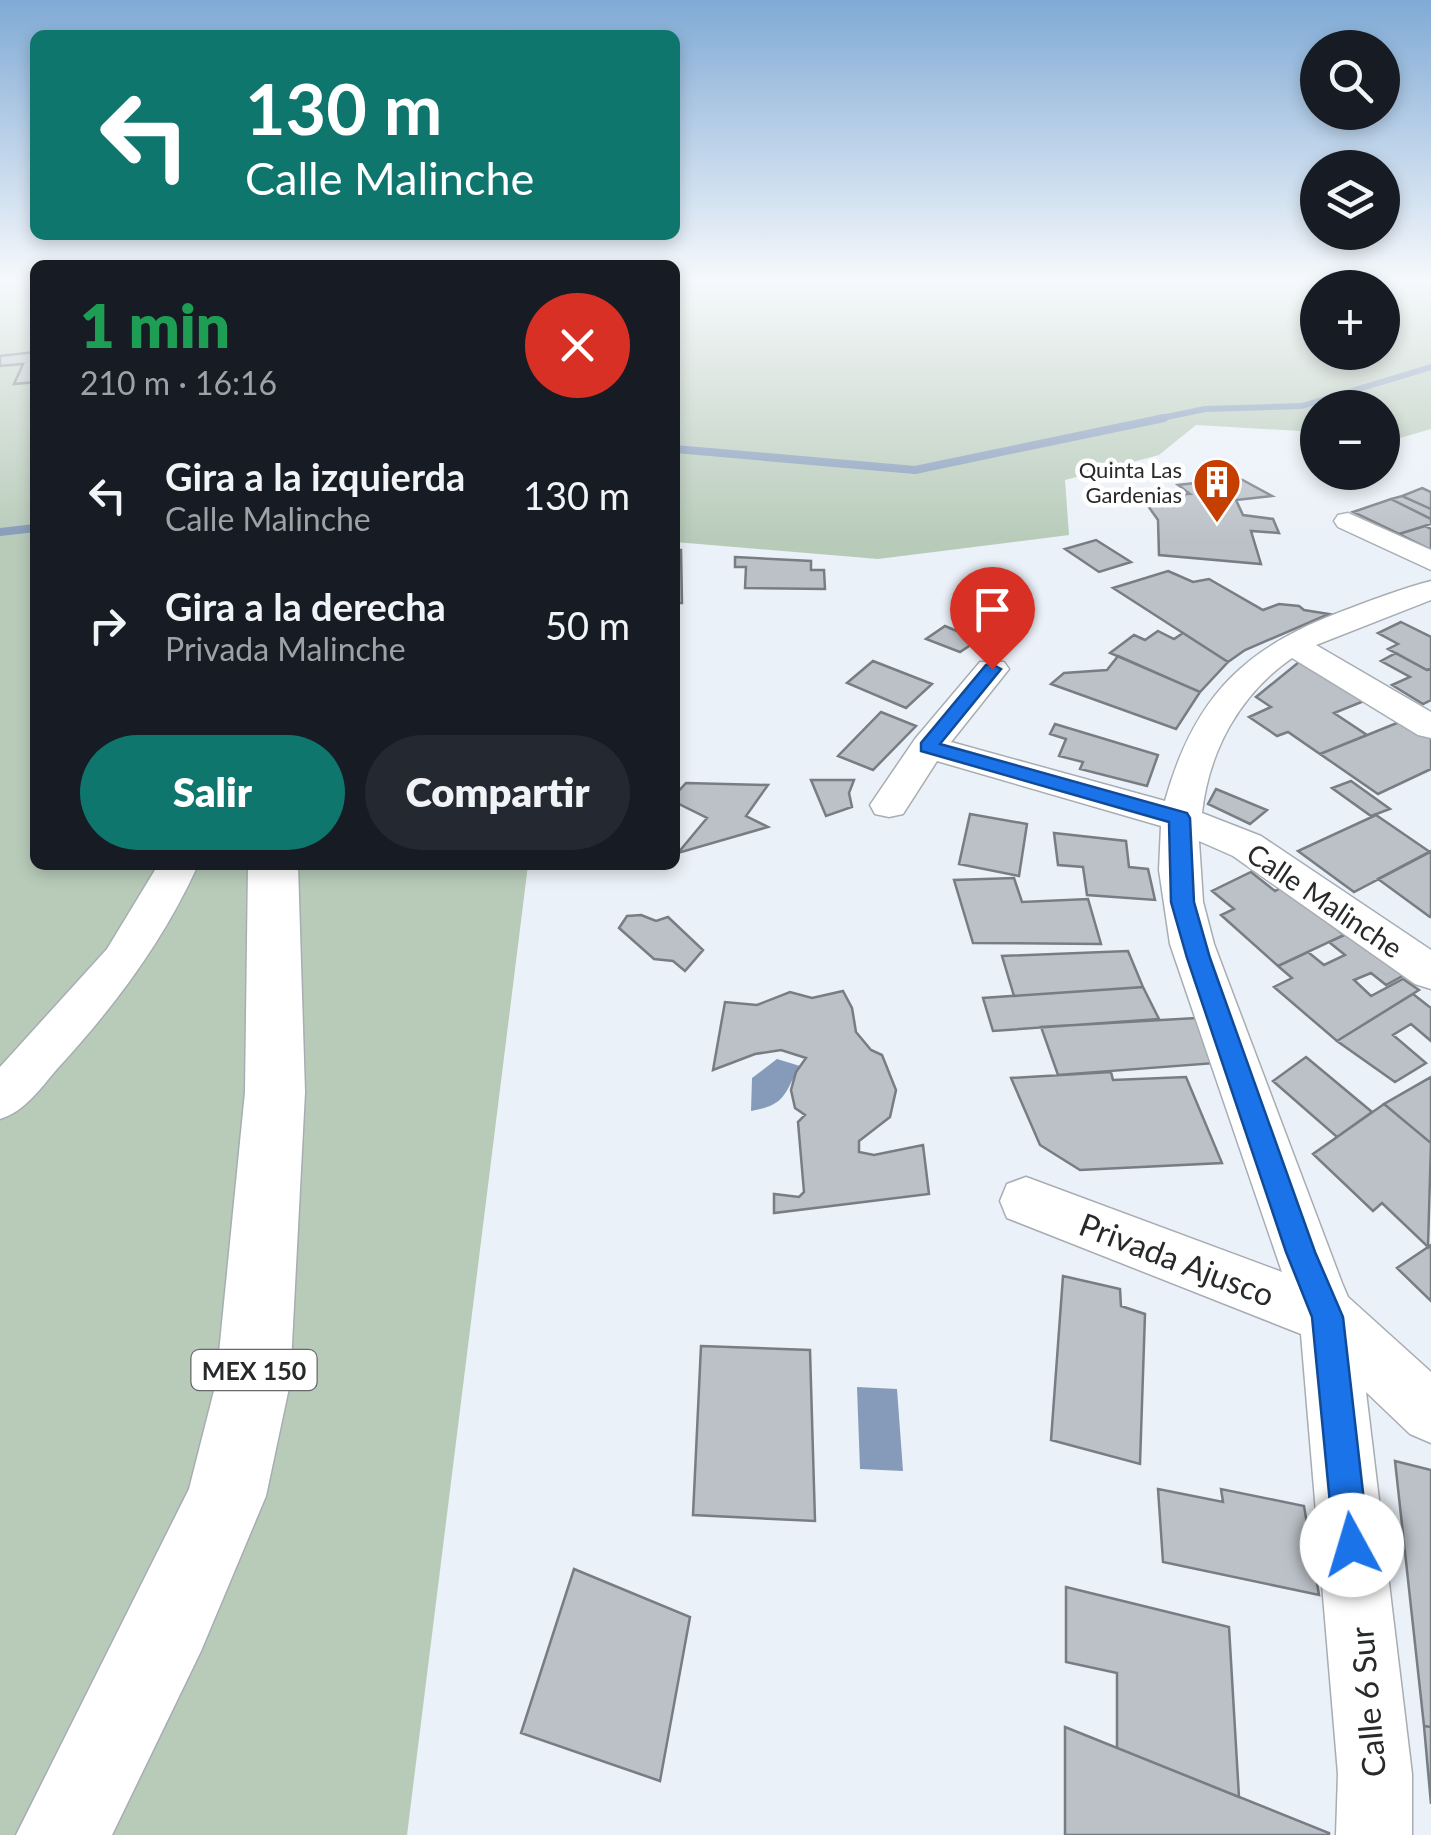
<!DOCTYPE html>
<html lang="es">
<meta charset="utf-8">
<style>
:root{--surface:#171b24;--page:#242831;--text:#f1f3f6;--muted:#9ea1a6;--accent:#0f766e}
body{margin:0;font-family:Lato,sans-serif;background:var(--page);color:var(--text);height:100vh;display:flex;flex-direction:column;font-size:38px;white-space:nowrap}
*{box-sizing:border-box;margin:0}
p{font-size:32px;color:var(--muted)}
.icon{flex:none;width:55px;height:55px;fill:none;stroke:currentColor;stroke-width:2;stroke-linecap:round;stroke-linejoin:round}
.map{position:relative;flex:1;overflow:hidden}
.details{position:absolute;left:30px;top:260px;width:650px;height:610px;display:flex;flex-direction:column;background:var(--surface);border-radius:15px;box-shadow:0 5px 15px #0003}
.details>*{flex:none}
.hud{position:absolute;left:30px;top:30px;width:650px;height:210px;border-radius:15px;box-shadow:0 5px 15px #0003;background:#0f766e;color:#fff;overflow:hidden}
.fabs{position:absolute;left:1300px;top:30px;display:grid;gap:20px}
.fabs a{display:grid;place-items:center;width:100px;height:100px;border-radius:50%;background:var(--surface);box-shadow:0 5px 15px #0003;font-size:50px}
.pin{position:absolute;display:grid;place-items:center;width:85px;height:85px;color:#fff;margin:-102px -42px;border-radius:50% 50% 50% 0;rotate:-45deg;box-shadow:0 0 10px #0007}
.pin .icon{rotate:45deg}
.me{position:absolute;width:110px;margin:-55px;rotate:354deg;stroke-linejoin:round;filter:drop-shadow(0 0 8px #0008)}
.turn{display:flex;align-items:center;gap:35px;height:210px;padding:0 50px;font-size:45px}
.turn .icon{width:130px;height:130px;stroke-width:2.5}
.turn b{display:block;font-size:70px;line-height:85px}
.round{display:grid;place-items:center;flex:none;width:105px;height:105px;border-radius:52px;background:var(--page)}
.headline{display:flex;align-items:center;justify-content:space-between;height:170px;padding:0 50px}
h1{font-size:60px;font-weight:800;line-height:75px;color:#1e9e55}
.action{display:flex;gap:20px;margin-top:auto;padding:20px 50px}
.action a{flex:1;height:115px;border-radius:60px;background:var(--accent);color:#fff;font-size:40px;font-weight:800;line-height:115px;text-align:center}
.action a+a{background:var(--page);color:var(--text)}
ul{padding:0;list-style:none}
li{display:flex;align-items:center;gap:30px;height:130px;padding:0 50px}
li div{flex:1}
li b{display:block;font-size:38px}
li em{font-style:normal}
.map>svg:first-child{display:block}
</style>
<div class="map">
<svg width="1431" height="1835" viewBox="0 0 1431 1835">
<rect width="100%" height="100%" fill="#ebf1f8"/>
<!-- green -->
<path fill="#b8cbb9" fill-rule="evenodd" d="M 0,284 L 35,284 L 35,865 L 528,865 L 407,1835 L 0,1835 Z
M 675,284 L 1431,284 L 1431,429 L 1383,443 L 1382,408 L 1318,408 L 1317,432 L 1196,425 L 1159,455 L 1065,480 L 1069,535 L 878,559 L 675,542 ZM 1318,288 L 1382,288 L 1382,352 L 1318,352 Z"/>
<!-- water -->
<path fill="#859bb9" d="M 777,1059 L 800,1066 C 784,1093 787,1105 751,1111 L 752,1078 Z
M 857,1387 L 897,1389 L 903,1471 L 860,1469 Z"/>
<g fill="none" stroke-linecap="round" stroke-linejoin="round">
<!-- stream-far1 -->
<path stroke="#859bb9" stroke-width="6" d="M 1152,420 L 1205,409 L 1302,406 L 1431,367"/>
<!-- stream -->
<path stroke="#859bb9" stroke-width="8" d="M 675,449 L 915,470 L 1164,418
M 0,532 L 35,528"/>
</g>
<!-- building -->
<path fill="#bbc1c7" stroke="#777d83" stroke-width="2.5" d="M 35,352 L 35,382 L 14,384 L 23,364 L 0,366 L 0,356 Z
M 1239,478 L 1272,496 L 1236,500 L 1243,515 L 1273,519 L 1279,533 L 1251,531 L 1261,564 L 1159,555 L 1158,520 L 1141,496 L 1190,494 L 1178,485 Z
M 1422,488 L 1431,492 L 1431,509 L 1402,496 Z
M 1402,496 L 1431,509 L 1431,519 L 1391,499 Z
M 1391,499 L 1431,519 L 1431,524 L 1399,534 L 1353,512 Z
M 1425,526 L 1431,529 L 1431,550 L 1399,534 Z
M 1096,540 L 1131,562 L 1099,572 L 1065,549 Z
M 675,550 L 681,550 L 682,603 L 675,603 Z
M 735,557 L 811,561 L 811,570 L 824,570 L 825,589 L 745,588 L 746,567 L 735,567 Z
M 1168,571 L 1193,582 L 1209,579 L 1263,610 L 1279,604 L 1299,606 L 1304,610 L 1329,614 L 1245,650 L 1228,662 L 1113,588 Z
M 1401,622 L 1431,637 L 1431,668 L 1427,670 L 1388,649 L 1398,644 L 1378,633 Z
M 945,626 L 978,640 L 960,652 L 926,639 Z
M 1158,631 L 1174,639 L 1183,633 L 1228,662 L 1200,692 L 1110,653 L 1134,635 L 1145,640 Z
M 1396,653 L 1427,670 L 1431,668 L 1431,700 L 1423,704 L 1392,685 L 1410,677 L 1381,661 Z
M 1118,656 L 1200,692 L 1176,729 L 1051,684 L 1064,673 L 1107,670 Z
M 873,661 L 932,684 L 906,708 L 847,683 Z
M 1299,662 L 1364,701 L 1334,713 L 1367,735 L 1320,754 L 1288,732 L 1277,736 L 1249,717 L 1271,707 L 1256,697 Z
M 881,712 L 916,726 L 873,770 L 838,756 Z
M 1402,721 L 1431,738 L 1431,769 L 1378,794 L 1320,754 Z
M 1055,724 L 1158,755 L 1147,786 L 1080,769 L 1083,762 L 1059,756 L 1066,739 L 1050,734 Z
M 811,780 L 854,780 L 849,793 L 852,807 L 826,816 Z
M 1351,781 L 1390,809 L 1371,816 L 1332,788 Z
M 686,783 L 768,785 L 746,816 L 768,827 L 678,853 L 707,818 L 675,802 L 675,795 Z
M 1216,789 L 1267,810 L 1250,824 L 1208,804 Z
M 970,814 L 1027,824 L 1019,876 L 959,864 Z
M 1376,815 L 1430,852 L 1354,892 L 1298,851 Z
M 1054,833 L 1126,841 L 1129,867 L 1148,869 L 1155,900 L 1087,895 L 1083,867 L 1058,865 Z
M 1431,851 L 1431,917 L 1430,917 L 1378,879 Z
M 1251,872 L 1275,891 L 1285,886 L 1344,935 L 1278,966 L 1221,915 L 1234,909 L 1212,891 Z
M 1014,878 L 1022,902 L 1088,899 L 1101,944 L 973,943 L 954,880 Z
M 641,915 L 656,921 L 668,917 L 703,950 L 685,971 L 673,961 L 654,959 L 619,928 L 627,916 Z
M 1351,932 L 1406,974 L 1386,985 L 1371,973 L 1354,980 L 1371,996 L 1403,979 L 1419,990 L 1337,1041 L 1274,987 L 1292,978 L 1278,966 L 1308,952 L 1324,965 L 1345,955 L 1329,942 Z
M 1128,951 L 1143,987 L 1014,996 L 1002,956 Z
M 1143,987 L 1159,1019 L 993,1031 L 983,998 Z
M 843,991 L 852,1008 L 856,1032 L 871,1050 L 882,1055 L 896,1090 L 890,1117 L 859,1141 L 859,1152 L 874,1155 L 923,1145 L 929,1194 L 774,1213 L 774,1194 L 799,1197 L 804,1192 L 798,1122 L 805,1115 L 795,1108 L 791,1090 L 796,1072 L 806,1058 L 781,1050 L 755,1054 L 713,1070 L 725,1002 L 757,1005 L 790,992 L 812,998 Z
M 1413,994 L 1431,1008 L 1431,1041 L 1411,1024 L 1393,1035 L 1426,1063 L 1395,1082 L 1337,1041 Z
M 1196,1018 L 1216,1063 L 1058,1075 L 1041,1027 Z
M 1306,1057 L 1372,1112 L 1337,1137 L 1273,1081 Z
M 1111,1072 L 1113,1080 L 1186,1077 L 1222,1163 L 1080,1170 L 1040,1145 L 1011,1078 Z
M 1431,1077 L 1431,1143 L 1384,1104 Z
M 1384,1104 L 1431,1143 L 1428,1247 L 1382,1203 L 1373,1211 L 1313,1154 Z
M 1431,1245 L 1431,1301 L 1397,1268 Z
M 1063,1276 L 1120,1289 L 1121,1306 L 1145,1314 L 1140,1464 L 1051,1440 Z
M 701,1346 L 810,1350 L 815,1521 L 693,1515 Z
M 1395,1461 L 1431,1470 L 1431,1727 L 1424,1726 Z
M 1158,1489 L 1223,1502 L 1221,1489 L 1304,1506 L 1319,1595 L 1163,1562 Z
M 574,1569 L 690,1617 L 660,1781 L 521,1733 Z
M 1066,1587 L 1229,1627 L 1239,1797 L 1117,1748 L 1117,1673 L 1066,1662 Z
M 1424,1726 L 1431,1727 L 1431,1804 Z
M 1065,1727 L 1329,1833 L 1329,1835 L 1065,1835 Z"/>
<g fill="none" stroke-linecap="round" stroke-linejoin="round">
<!-- minor casing -->
<g stroke="#a7adb3" stroke-width="3">
<path id="minor" d="M 1348,513 L 1431,550 L 1431,570 L 1338,527 L 1334,521 L 1338,515 Z
M 1431,581 L 1431,600 L 1316,645 L 1431,712 L 1431,738 L 1418,735 L 1292,658 C 1240,694 1209,750 1202,813 L 1261,836 L 1431,950 L 1431,989 L 1415,984 L 1233,856 L 1199,841 L 1203,902 L 1214,944 L 1342,1283 L 1348,1297 L 1431,1372 L 1431,1443 L 1410,1434 L 1366,1392 L 1412,1774 L 1412,1835 L 1336,1835 L 1338,1774 L 1301,1334 L 1007,1218 L 1000,1201 L 1007,1184 L 1026,1177 L 1282,1272 L 1170,944 L 1159,870 L 1161,826 L 937,761 L 903,814 L 889,817 L 875,814 L 870,805 L 915,739 L 980,662 L 1004,662 L 1009,669 L 951,742 L 1165,801 C 1195,693 1248,645 1351,608 C 1377,598 1404,588 1431,581 Z
M 158,865 L 198,865 C 163,942 114,1007 57,1069 C 40,1089 25,1111 0,1119 L 0,1067 L 107,949 Z"/>
</g>
<!-- major casing -->
<g stroke="#a7adb3" stroke-width="3">
<path id="major" d="M 248,865 L 298,865 L 305,1092 L 290,1383 L 266,1496 L 201,1651 L 112,1835 L 16,1835 L 189,1489 L 216,1383 L 245,1092 Z"/>
</g>
<!-- minor -->
<use href="#minor" fill="#fff" fill-rule="evenodd"/>
<!-- major -->
<use href="#major" fill="#fff" fill-rule="evenodd"/>
</g>
<!-- sky -->
<linearGradient id="sky" x2="0" y2="1"><stop stop-color="#80aad5"/><stop offset="0.52" stop-color="#f6f9fc"/><stop offset="1" stop-color="#f6f9fc" stop-opacity="0"/></linearGradient>
<rect width="1431" height="541" fill="url(#sky)"/>
<!-- route -->
<path fill="#1a73e8" stroke="#114b97" stroke-width="2.5" d="M 992,664 L 1001,669 L 940,744 L 1187,813 L 1190,818 L 1194,902 L 1210,958 L 1315,1252 L 1343,1317 L 1369,1545 L 1364,1558 L 1352,1563 L 1339,1558 L 1334,1545 L 1312,1317 L 1286,1252 L 1187,958 L 1171,902 L 1169,822 L 921,751 L 921,743 L 986,665 Z"/>
<!-- icons -->
<defs>
<g id="building-pin" transform="scale(2.5)"><path d="M0 17L-7.5 6A9.5 9.5 0 1 1 7.5 6Z" fill="#c53f00" stroke="#fff"/><path d="M-4-6H4V6H1V3H-1V6H-4ZM-2.5-4.3h1.7v1.8h-1.7ZM.8-4.3h1.7v1.8H.8ZM-2.5-1h1.7V.8h-1.7ZM.8-1h1.7V.8H.8Z" fill="#fff"/></g>
</defs>
<g fill-rule="evenodd">
<use href="#building-pin" x="1217" y="482"/>
</g>
<g text-anchor="middle" dominant-baseline="central" stroke-width="9" stroke-linejoin="round" paint-order="stroke">
<!-- far-poi labels -->
<g font-size="22" fill="#27292b" stroke="#fff" text-anchor="end">
<text x="1182" y="469">Quinta Las<tspan x="1182" dy="25">Gardenias</tspan></text>
</g>
<!-- shield labels -->
<rect fill="#fff" stroke="#68696b" stroke-width="2.5" x="191.5" y="1350" width="125" height="40" rx="8"/>
<g font-size="25" font-weight="bold" fill="#27292b">
<text x="254" y="1370">MEX 150</text>
</g>
<!-- street labels -->
<g font-size="28" fill="#27292b" stroke="#fff">
<text transform="translate(1325 900) rotate(34)">Calle Malinche</text>
</g>
<!-- near-street labels -->
<g font-size="32" fill="#27292b" stroke="#fff">
<text transform="translate(1177 1259) rotate(21)">Privada Ajusco</text>
<text transform="translate(1367 1702) rotate(-95)">Calle 6 Sur</text>
</g>
</g>
</svg>
<div class="fabs">
<a><svg class="icon" aria-label="search" viewBox="0 0 24 24"><circle cx="10" cy="10" r="6"/><path d="M15 15l6 6"/></svg></a>
<a><svg class="icon" aria-label="layers" viewBox="0 0 24 24"><path d="M12 4l9 5-9 5-9-5zM3 14l9 5 9-5"/></svg></a>
<a>+</a>
<a>−</a>
</div>
<div class="pin" style="left:992px;top:669px;background:#d93025"><svg class="icon" aria-label="arrive" viewBox="0 0 24 24"><path d="M6 21V4h12l-3 4 3 4H6"/></svg></div>
<svg class="me" style="left:1352px;top:1545px" viewBox="-20 -20 40 40"><circle r="19" fill="#fff"/><path d="M0-13L10 11 0 6-10 11z" fill="#1a73e8"/></svg>
<div class="hud">
<div class="turn"><svg class="icon" aria-label="left" viewBox="0 0 24 24"><path d="M17 20v-9H6M10 6l-5 5 5 5"/></svg><div><b>130 m</b>Calle Malinche</div></div>
</div>
<section class="details">
<div class="headline"><div><h1>1 min</h1><p>210 m · 16:16</p></div><a class="round" style="background:#d93025;color:#fff"><svg class="icon" aria-label="close" viewBox="0 0 24 24"><path d="M6 6l12 12M18 6L6 18"/></svg></a></div>
<ul>
<li><svg class="icon" aria-label="left" viewBox="0 0 24 24"><path d="M17 20v-9H6M10 6l-5 5 5 5"/></svg><div><b>Gira a la izquierda</b><p>Calle Malinche</p></div><em>130 m</em></li>
<li><svg class="icon" aria-label="right" viewBox="0 0 24 24"><path d="M7 20v-9h11M14 6l5 5-5 5"/></svg><div><b>Gira a la derecha</b><p>Privada Malinche</p></div><em>50 m</em></li>
</ul>
<div class="action"><a>Salir</a><a>Compartir</a></div>
</section>
</div>
